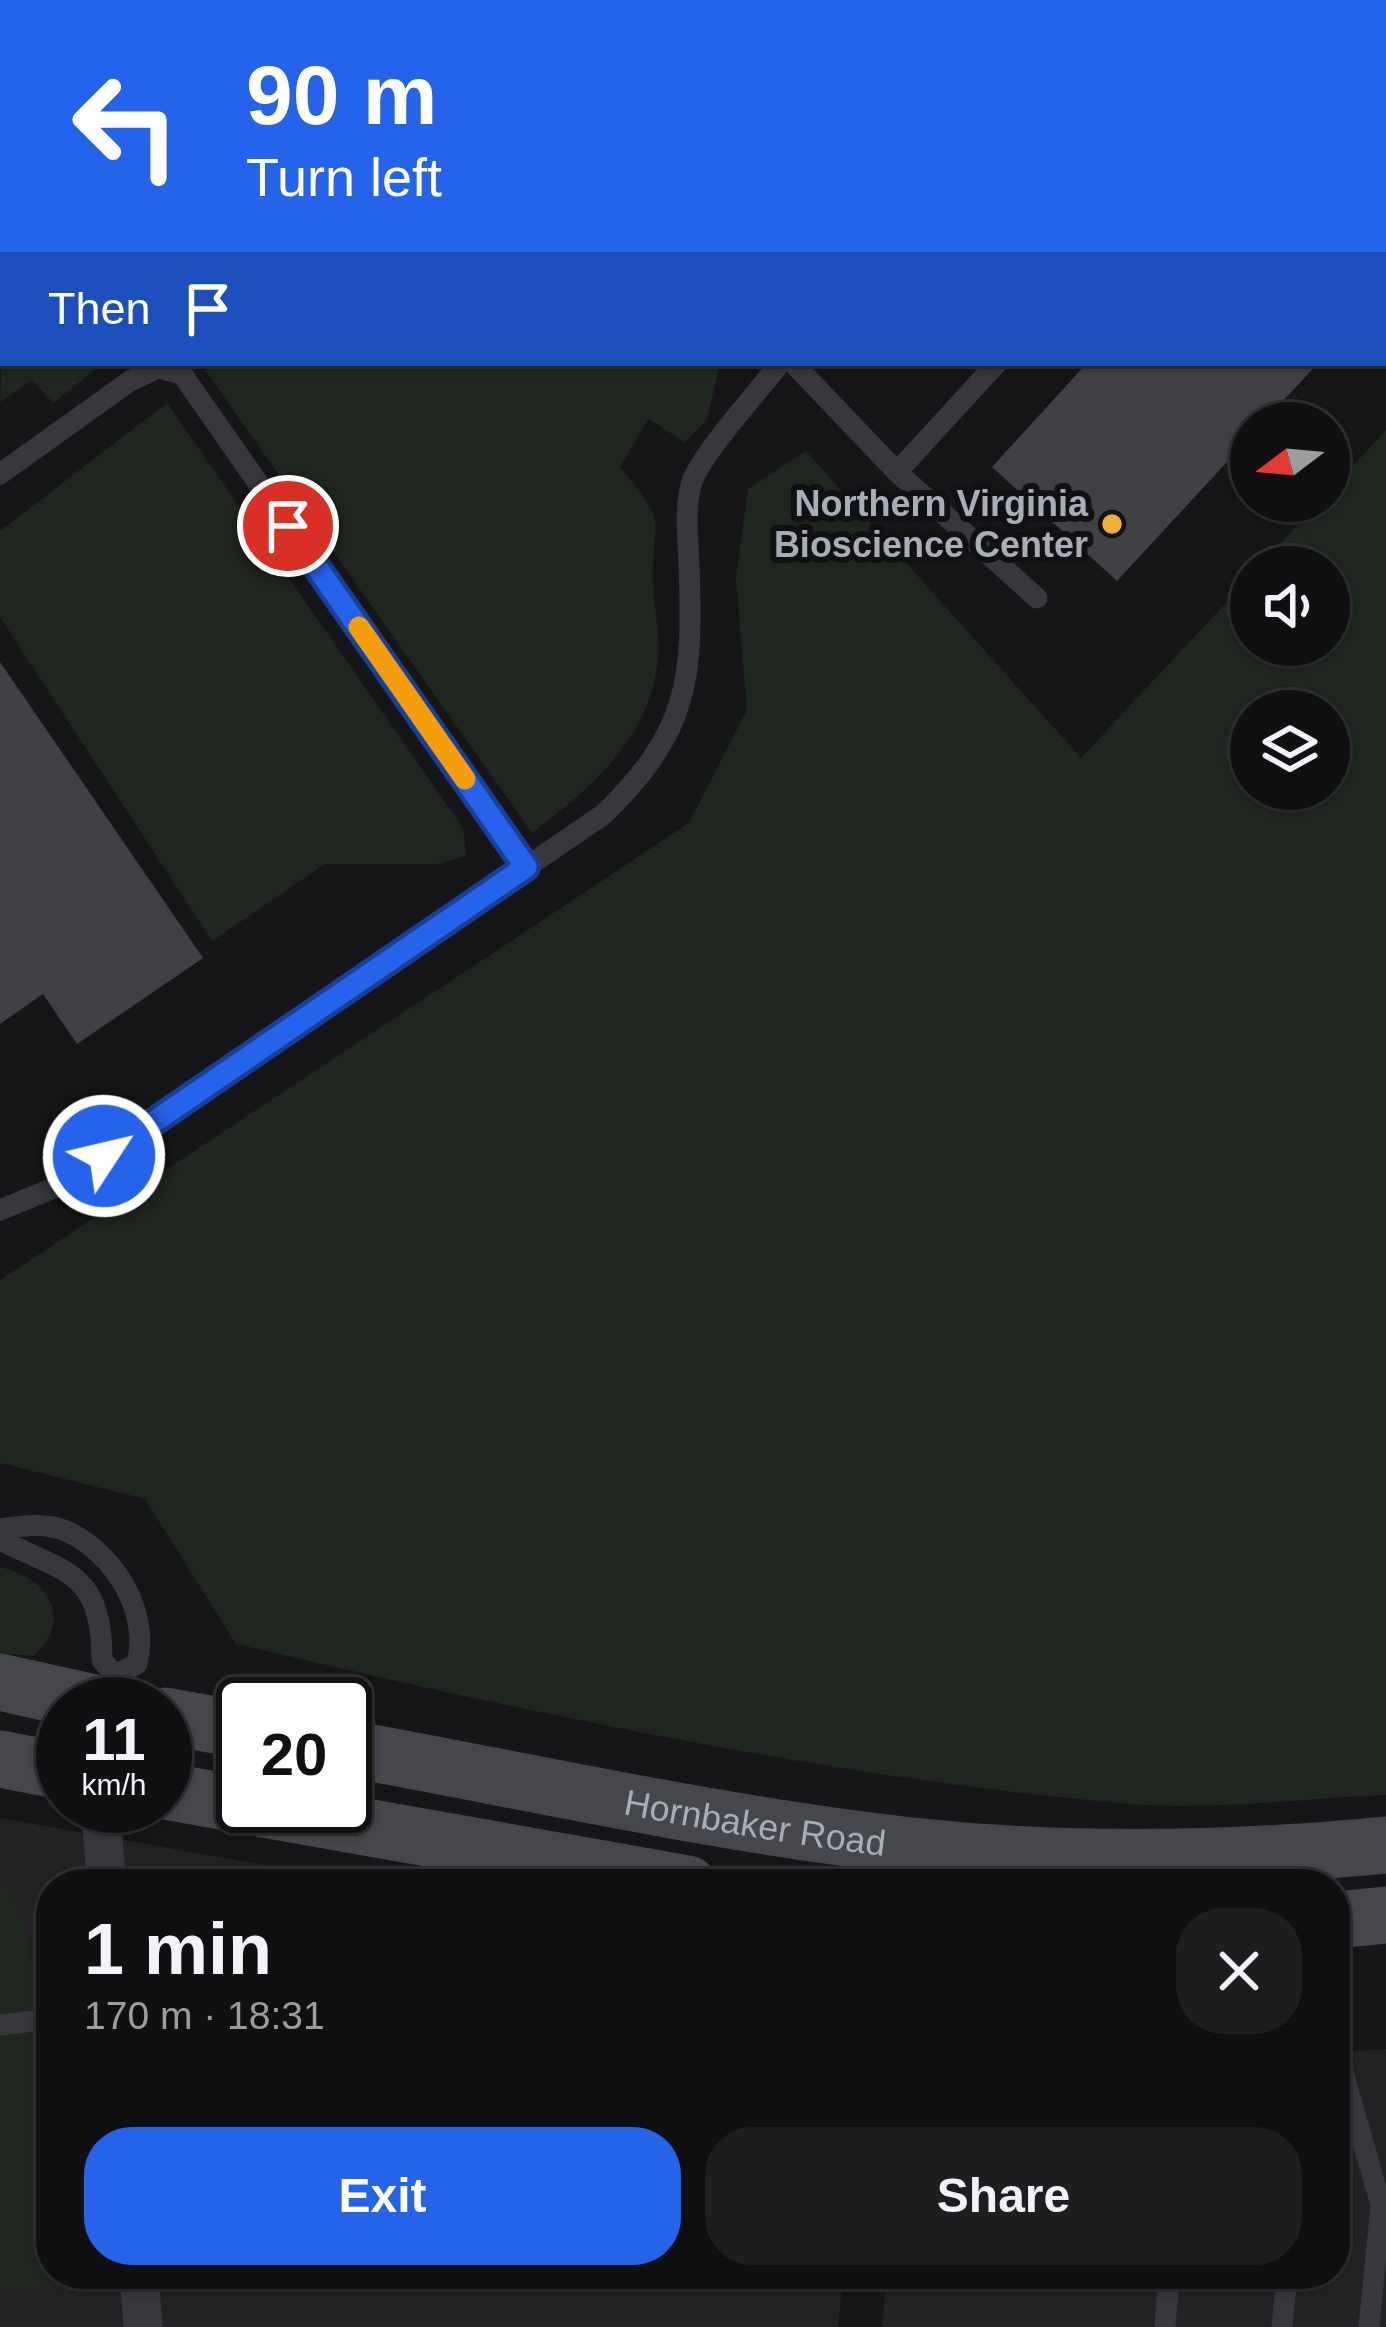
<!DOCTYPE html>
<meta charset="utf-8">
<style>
:root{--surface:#101012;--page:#1e1e20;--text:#f1f3f6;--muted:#9c9d9f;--line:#303032;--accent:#2563eb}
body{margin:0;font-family:Helvetica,sans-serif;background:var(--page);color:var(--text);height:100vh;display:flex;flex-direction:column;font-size:45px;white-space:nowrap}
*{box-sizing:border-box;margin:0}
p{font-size:39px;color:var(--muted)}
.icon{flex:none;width:66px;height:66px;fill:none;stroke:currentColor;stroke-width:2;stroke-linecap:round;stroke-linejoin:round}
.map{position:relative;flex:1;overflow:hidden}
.side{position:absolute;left:36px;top:1869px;width:1314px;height:420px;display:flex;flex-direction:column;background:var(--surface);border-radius:48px;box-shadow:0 3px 9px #0004,0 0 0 3px var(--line)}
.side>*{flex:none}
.hud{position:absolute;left:0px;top:0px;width:1386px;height:366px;box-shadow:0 3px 9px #0004,0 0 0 3px var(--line);background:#2563eb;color:#fff;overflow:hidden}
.needle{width:78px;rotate:254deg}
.fabs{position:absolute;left:1230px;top:402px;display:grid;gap:24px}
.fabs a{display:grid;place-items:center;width:120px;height:120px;border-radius:50%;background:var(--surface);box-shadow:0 3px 9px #0004,0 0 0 3px var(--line);font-size:60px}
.speed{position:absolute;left:36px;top:1677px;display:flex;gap:24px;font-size:60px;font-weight:700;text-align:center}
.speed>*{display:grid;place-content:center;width:156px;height:156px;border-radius:50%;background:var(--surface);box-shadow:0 3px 9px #0004,0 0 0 3px var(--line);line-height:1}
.speed small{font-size:30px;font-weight:400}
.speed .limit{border:6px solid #111;border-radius:18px;background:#fff;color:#111}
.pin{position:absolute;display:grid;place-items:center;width:102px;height:102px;color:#fff;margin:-51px;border:6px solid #fff;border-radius:50%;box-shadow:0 3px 12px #0007}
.me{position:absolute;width:132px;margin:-66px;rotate:55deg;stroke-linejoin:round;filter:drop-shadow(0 0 9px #0008)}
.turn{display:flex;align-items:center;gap:42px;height:252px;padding:0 48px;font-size:54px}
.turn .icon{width:156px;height:156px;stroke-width:2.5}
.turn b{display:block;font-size:84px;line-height:102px}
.then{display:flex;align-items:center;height:114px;padding:0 48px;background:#0003;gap:24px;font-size:45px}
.round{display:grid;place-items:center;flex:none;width:126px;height:126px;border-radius:48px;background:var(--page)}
.headline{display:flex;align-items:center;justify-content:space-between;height:204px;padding:0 48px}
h1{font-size:72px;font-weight:600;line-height:90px}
.button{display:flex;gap:24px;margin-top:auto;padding:24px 48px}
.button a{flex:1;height:138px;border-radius:48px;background:var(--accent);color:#fff;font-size:48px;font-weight:600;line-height:138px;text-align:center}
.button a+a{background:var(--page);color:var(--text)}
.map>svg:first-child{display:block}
</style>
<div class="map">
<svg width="1386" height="2327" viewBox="0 0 1386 2327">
<rect width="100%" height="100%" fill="#161618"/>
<!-- built -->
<path fill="#222225" d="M 0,1818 L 371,1884 L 51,1884 L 51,2274 L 843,2274 L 838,2327 L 0,2327 Z
M 1386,2049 L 1386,2327 L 882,2327 L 887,2274 L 1335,2274 L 1335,2052 Z"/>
<!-- green -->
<path fill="#1e261f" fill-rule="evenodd" d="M 0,0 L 105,0 L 3,3 L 0,98 Z
M 3,330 L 3,363 L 104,363 L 53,403 L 32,380 L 0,402 Z
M 200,363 L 720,363 L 707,420 L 685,442 L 648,419 L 620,467 C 670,529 652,511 653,583 C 654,609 660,632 658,658 C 651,738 591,788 532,833 Z
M 167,403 L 463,828 L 466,856 L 437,864 L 325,864 L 212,941 L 0,617 L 0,531 Z
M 1386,430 L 1386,1795 C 1303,1798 1214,1811 1131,1804 C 830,1778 530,1713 236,1644 L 145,1499 L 0,1463 L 0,1280 L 689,823 L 747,710 L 736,578 L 748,489 L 806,451 L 1081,758 L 1251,576 L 1251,645 L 1329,645 L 1329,567 L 1259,567 L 1320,501 L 1329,501 L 1329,492 ZM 1251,711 L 1329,711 L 1329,789 L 1251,789 Z
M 0,1567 C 48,1577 75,1620 33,1656 L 0,1653 Z
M 0,1881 C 52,1918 51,2204 51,2274 L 59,2274 L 60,2287 L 0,2294 Z"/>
<!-- building -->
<path fill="#404145" d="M 1087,363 L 1318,363 L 1263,423 L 1251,423 L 1251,436 L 1117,581 L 992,467 Z
M 0,662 L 203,958 L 77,1044 L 43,994 L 0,1024 Z"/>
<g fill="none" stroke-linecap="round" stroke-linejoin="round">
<!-- lane -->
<path stroke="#37383d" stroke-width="21" d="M 626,0 L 629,3
M 1161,0 L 1164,3
M 949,3 L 952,0
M 1318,3 L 1320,0
M 1383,61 L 1386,64
M 793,363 L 897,472 L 997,363
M 897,472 L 1037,598
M 0,474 L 130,381 L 158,368 L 182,374 L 526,867
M 0,1210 L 66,1183 L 604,814 C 690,730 693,679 689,565 C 688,539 684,507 692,482 C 702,453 759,391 780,363
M 0,1529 C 22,1526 45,1522 66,1531 C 115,1553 150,1612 137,1664 L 115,1675 L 106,1703
M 0,1540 C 66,1573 102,1571 102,1660 L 115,1675
M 0,2025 L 51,2019
M 1335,2045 L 1381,2205 L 1369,2327
M 1165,2327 L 1169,2274
M 1282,2327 L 1287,2274"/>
<!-- street -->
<path stroke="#37383d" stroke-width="39" d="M 387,0 L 390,3
M 1107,3 L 1110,0
M 100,1806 L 107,1884
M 139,2274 L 143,2327"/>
<!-- secondary -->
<g stroke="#45474d" stroke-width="57">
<path d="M 134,3 L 137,0"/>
<path d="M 283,3 L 286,0"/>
<path d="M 0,133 L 3,130"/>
<path d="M 0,276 L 3,274"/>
<path d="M 0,1682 L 99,1704"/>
<path d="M 165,1716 L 243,1730"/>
<path id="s1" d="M 345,1748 C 533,1782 722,1825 912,1846 C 1069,1863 1229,1860 1386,1845"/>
<path d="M 0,1759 L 63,1771"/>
<path d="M 165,1791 L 243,1805"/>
<path d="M 247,1806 L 688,1884"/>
<path d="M 1335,1920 L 1386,1915"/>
</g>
</g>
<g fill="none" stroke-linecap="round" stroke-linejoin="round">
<!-- route casing -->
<g stroke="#184099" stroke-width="30">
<path id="route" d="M 104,1156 L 526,867 L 288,526"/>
</g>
<!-- route -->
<use href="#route" stroke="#2563eb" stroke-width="21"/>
<!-- slow -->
<path stroke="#f59e0b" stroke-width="21" d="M 359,627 L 465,779"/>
</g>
<!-- markers -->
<circle fill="#f2b134" stroke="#111113" stroke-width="4.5" cx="1112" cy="524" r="12"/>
<g text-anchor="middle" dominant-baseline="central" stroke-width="12" stroke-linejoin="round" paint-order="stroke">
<!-- poi labels -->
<g font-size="36" font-weight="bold" fill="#a8adb8" stroke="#111113" text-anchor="end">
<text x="1088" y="503">Northern Virginia<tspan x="1088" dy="41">Bioscience Center</tspan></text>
</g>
<!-- street labels -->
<g font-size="36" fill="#a8adb8" stroke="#111113">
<text stroke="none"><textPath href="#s1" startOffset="417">Hornbaker Road</textPath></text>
</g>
</g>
</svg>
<div class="fabs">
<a><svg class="needle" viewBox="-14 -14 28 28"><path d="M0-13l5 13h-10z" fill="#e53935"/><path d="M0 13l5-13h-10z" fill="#9c9d9f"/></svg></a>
<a><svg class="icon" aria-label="sound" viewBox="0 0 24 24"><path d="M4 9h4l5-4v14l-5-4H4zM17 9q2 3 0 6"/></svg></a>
<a><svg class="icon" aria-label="layers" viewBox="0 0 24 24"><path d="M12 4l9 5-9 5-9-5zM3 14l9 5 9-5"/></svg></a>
</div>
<div class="speed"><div>11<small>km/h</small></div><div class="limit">20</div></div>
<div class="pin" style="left:288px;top:526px;background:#d93025"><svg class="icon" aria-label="arrive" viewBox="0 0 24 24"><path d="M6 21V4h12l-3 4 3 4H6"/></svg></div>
<svg class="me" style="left:104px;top:1156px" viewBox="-20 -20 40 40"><circle r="17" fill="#2563eb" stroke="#fff" stroke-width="3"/><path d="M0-11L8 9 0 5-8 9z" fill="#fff"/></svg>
<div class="hud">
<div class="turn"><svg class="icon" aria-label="left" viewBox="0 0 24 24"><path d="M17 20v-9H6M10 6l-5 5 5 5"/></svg><div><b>90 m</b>Turn left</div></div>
<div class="then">Then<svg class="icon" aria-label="arrive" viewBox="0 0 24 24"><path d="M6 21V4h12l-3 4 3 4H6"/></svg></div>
</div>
<section class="side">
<div class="headline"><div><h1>1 min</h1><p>170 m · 18:31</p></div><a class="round"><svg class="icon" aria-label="close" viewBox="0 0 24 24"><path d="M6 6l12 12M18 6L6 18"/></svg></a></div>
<div class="button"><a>Exit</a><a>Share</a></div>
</section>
</div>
